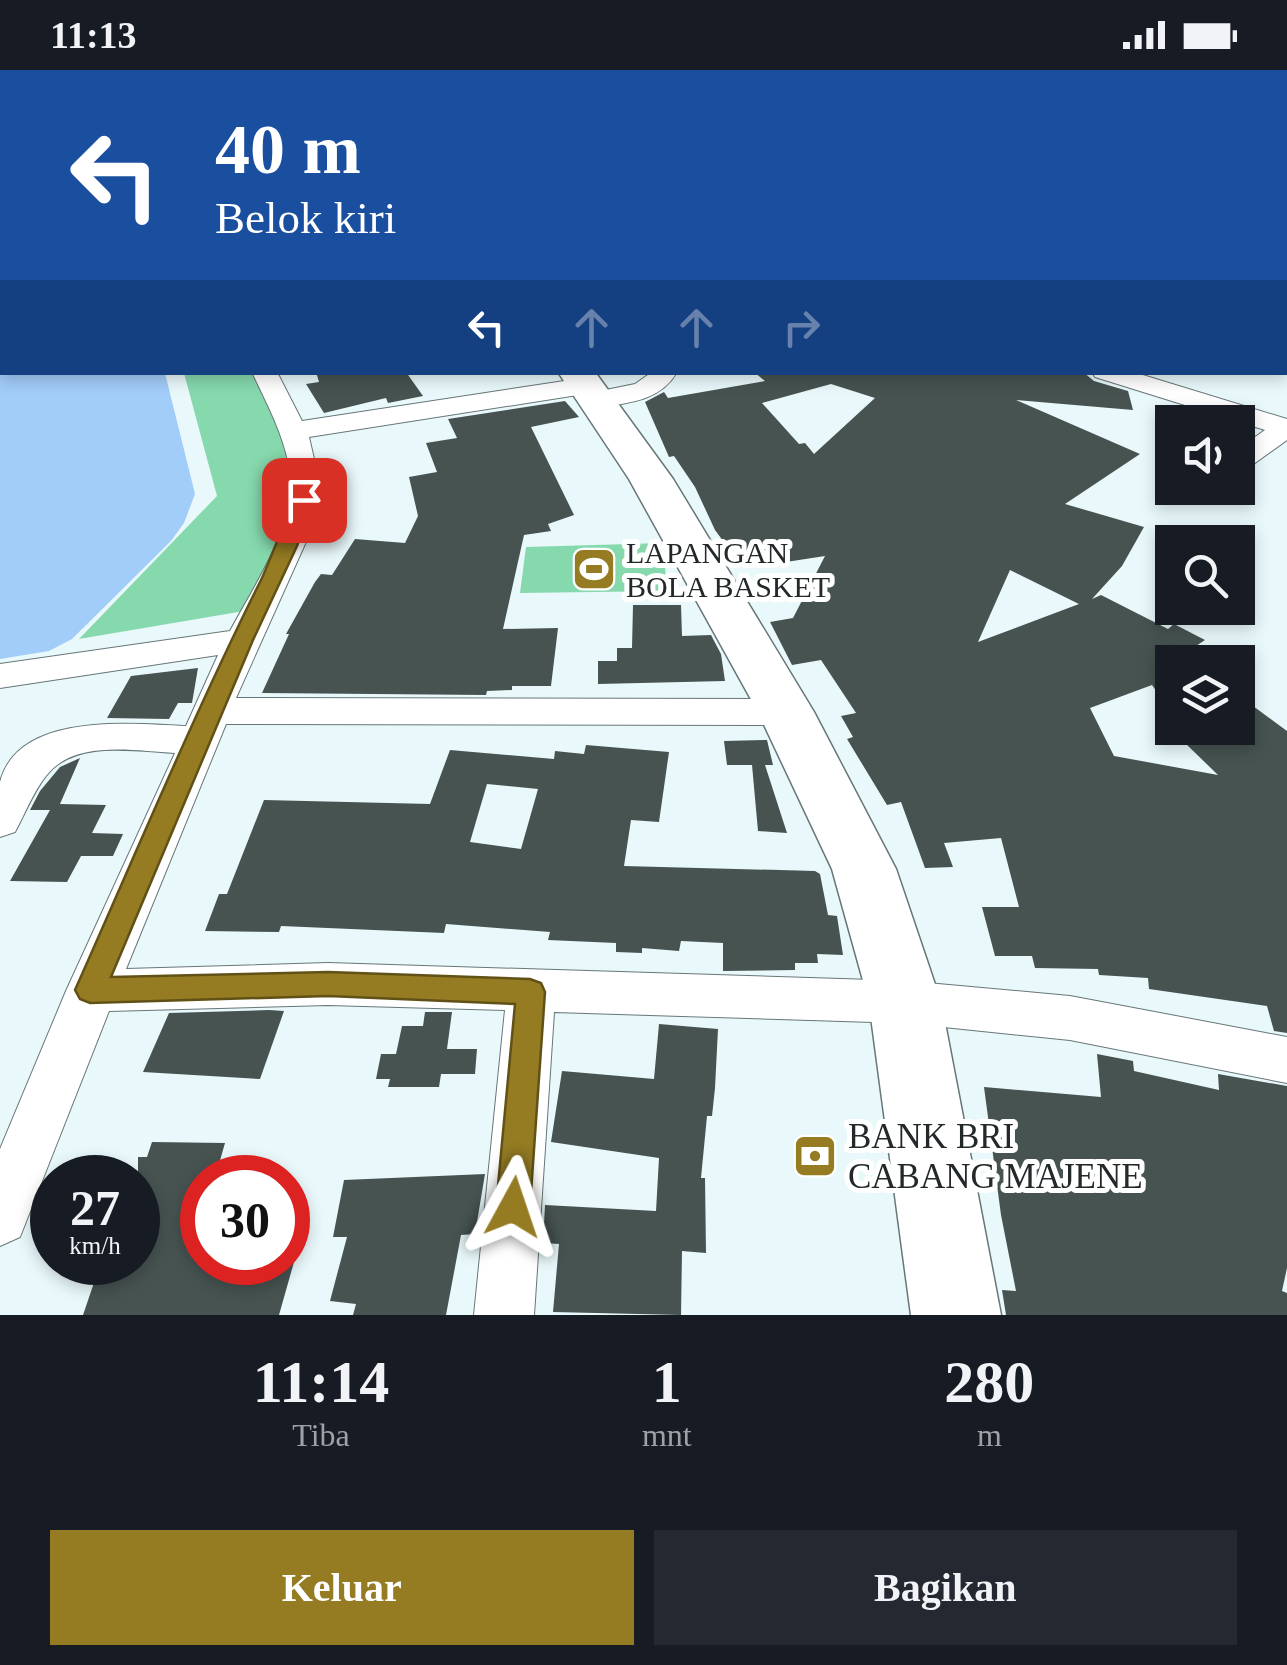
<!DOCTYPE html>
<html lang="id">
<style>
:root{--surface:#171b24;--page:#242831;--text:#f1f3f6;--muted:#9ea1a6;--accent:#957c23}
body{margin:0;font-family:"Times New Roman",serif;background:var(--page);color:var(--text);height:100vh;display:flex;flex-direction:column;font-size:38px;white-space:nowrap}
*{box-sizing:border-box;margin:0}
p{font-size:32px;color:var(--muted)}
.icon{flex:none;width:55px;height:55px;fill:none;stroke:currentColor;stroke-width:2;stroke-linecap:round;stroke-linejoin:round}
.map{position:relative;height:1245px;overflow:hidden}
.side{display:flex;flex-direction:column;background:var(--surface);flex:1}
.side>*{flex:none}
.banner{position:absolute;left:0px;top:0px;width:1288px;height:305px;box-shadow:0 5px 15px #0003;background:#1a4fa0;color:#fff;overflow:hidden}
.tools{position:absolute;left:1155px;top:335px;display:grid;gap:20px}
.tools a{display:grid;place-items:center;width:100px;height:100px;border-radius:0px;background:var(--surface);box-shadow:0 5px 15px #0003;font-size:50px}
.speed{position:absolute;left:30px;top:1085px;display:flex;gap:20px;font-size:50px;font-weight:700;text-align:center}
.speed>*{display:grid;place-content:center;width:130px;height:130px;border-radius:50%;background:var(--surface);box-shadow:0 5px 15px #0003;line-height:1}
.speed small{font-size:25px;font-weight:400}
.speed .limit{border:15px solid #d22;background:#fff;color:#111}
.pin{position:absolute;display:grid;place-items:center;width:85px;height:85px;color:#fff;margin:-42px;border-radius:20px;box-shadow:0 5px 15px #0006}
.me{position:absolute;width:110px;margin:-55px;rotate:5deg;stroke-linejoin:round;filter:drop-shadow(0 0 8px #0008)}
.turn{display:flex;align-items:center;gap:35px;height:210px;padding:0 50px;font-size:45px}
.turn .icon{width:130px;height:130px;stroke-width:2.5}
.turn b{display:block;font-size:70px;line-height:85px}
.lanes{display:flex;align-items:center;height:95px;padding:0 50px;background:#0003;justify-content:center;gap:50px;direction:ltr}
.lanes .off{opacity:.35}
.eta{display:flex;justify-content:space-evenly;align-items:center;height:170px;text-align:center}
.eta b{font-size:60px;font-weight:700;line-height:70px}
.action{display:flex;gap:20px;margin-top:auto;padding:20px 50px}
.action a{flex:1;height:115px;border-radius:0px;background:var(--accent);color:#fff;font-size:40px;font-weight:700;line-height:115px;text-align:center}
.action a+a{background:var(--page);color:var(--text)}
.status{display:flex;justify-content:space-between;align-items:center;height:70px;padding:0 50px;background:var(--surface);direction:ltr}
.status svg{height:28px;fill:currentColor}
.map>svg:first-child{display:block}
</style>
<div class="status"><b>11:13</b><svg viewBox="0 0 49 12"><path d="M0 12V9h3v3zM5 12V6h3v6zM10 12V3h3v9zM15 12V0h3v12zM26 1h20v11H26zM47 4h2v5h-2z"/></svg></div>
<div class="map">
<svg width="1287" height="1245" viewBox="0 0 1287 1245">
<rect width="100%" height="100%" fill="#e9f9fb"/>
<!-- green -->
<path fill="#86d9ad" d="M 184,303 L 260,303 L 277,340 L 298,423 L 250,540 L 79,569 L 217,426 Z
M 663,473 L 667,521 L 520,523 L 526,477 Z"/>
<!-- water -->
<path fill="#a2cdf9" d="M 0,184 L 2,302 L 165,303 L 195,424 L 184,453 L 171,471 L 72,569 L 49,581 L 0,589 Z"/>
<!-- building -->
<path fill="#465351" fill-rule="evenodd" d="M 316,302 L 406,302 L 423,326 L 388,333 L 386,328 L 324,343 L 306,314 L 319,312 Z
M 754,302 L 1083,302 L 1094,311 L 1128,321 L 1133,340 L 1016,330 L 1140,384 L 1065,434 L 1144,457 L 1122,496 L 1092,529 L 1101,525 L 1168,559 L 1174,554 L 1205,570 L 1172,592 L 1172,643 L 1152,615 L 1090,638 L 1114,686 L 1218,705 L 1184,672 L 1192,670 L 1183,658 L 1238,658 L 1238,625 L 1287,661 L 1287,963 L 1274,961 L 1267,936 L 1149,919 L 1148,908 L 1099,905 L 1098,899 L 1035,898 L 1032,886 L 995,886 L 982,837 L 1019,837 L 1001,768 L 944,773 L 953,797 L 925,798 L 901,732 L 887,735 L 847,669 L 853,667 L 841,646 L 856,643 L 821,590 L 792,595 L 770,552 L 793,548 L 825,486 L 786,492 L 784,488 L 742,497 L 715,460 L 695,417 L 674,386 L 669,387 L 645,332 L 664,322 L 668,328 L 765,311 ZM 831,314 L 875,328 L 814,384 L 805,373 L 799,374 L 762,333 ZM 1010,500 L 1079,534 L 978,572 Z
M 565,331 L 579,347 L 531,357 L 574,445 L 548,454 L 551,461 L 524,465 L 503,559 L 558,558 L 551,616 L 512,616 L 512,620 L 487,621 L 486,625 L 262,623 L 289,564 L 286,564 L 315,512 L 321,504 L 332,505 L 355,469 L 405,473 L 418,446 L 409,407 L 437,402 L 426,373 L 457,368 L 448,349 Z
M 633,535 L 681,535 L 682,566 L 711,565 L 721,584 L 725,611 L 598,614 L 598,591 L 617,591 L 617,578 L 632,578 Z
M 198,598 L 192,633 L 178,633 L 169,649 L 107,648 L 131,606 Z
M 767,670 L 773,695 L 765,695 L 787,763 L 758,761 L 752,695 L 727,695 L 724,671 Z
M 586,675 L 669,682 L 659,752 L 631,750 L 624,796 L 815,801 L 820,804 L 828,845 L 837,846 L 843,885 L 817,884 L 818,893 L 795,893 L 795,900 L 723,901 L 723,873 L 681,871 L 679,881 L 642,878 L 642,883 L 616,882 L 616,873 L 548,870 L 550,862 L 446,854 L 444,863 L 281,856 L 279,862 L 205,861 L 219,824 L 227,824 L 264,730 L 430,734 L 450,680 L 554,689 L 555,681 L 584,684 ZM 487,714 L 538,719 L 521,779 L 470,772 Z
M 80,688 L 60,734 L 106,735 L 92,763 L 123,764 L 113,786 L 81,786 L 67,812 L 10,811 L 50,740 L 30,740 L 40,721 L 60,697 Z
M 269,940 L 284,941 L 260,1009 L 143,1002 L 169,943 Z
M 425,942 L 452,942 L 447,979 L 477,979 L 475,1004 L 441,1004 L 439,1017 L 388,1017 L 390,1009 L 376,1009 L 381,984 L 396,984 L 402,956 L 423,956 Z
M 659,954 L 718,959 L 715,1018 L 712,1046 L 707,1046 L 701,1108 L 705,1108 L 706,1183 L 682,1181 L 681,1245 L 553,1242 L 559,1174 L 543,1173 L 545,1135 L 656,1141 L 659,1088 L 551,1072 L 562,1001 L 654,1009 Z
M 1097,984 L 1133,991 L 1134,1001 L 1219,1020 L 1218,1004 L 1287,1016 L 1287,1198 L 1282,1221 L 1287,1223 L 1287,1245 L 1006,1245 L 1002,1220 L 1016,1221 L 1001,1145 L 984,1017 L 1101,1027 Z
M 152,1072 L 225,1073 L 215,1108 L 202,1108 L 202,1192 L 294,1192 L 279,1245 L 83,1245 L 101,1192 L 138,1192 L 138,1087 L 147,1087 Z
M 485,1104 L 475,1164 L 461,1165 L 446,1245 L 353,1245 L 356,1234 L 330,1231 L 347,1167 L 333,1167 L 344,1110 Z"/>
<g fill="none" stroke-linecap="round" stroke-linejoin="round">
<!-- minor casing -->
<g stroke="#677678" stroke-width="2">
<path id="minor" d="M 0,125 L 2,125 L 2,137 L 0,137 Z
M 0,171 L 2,171 L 2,183 L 0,183 Z
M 252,302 L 277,302 L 302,351 L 584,308 L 597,316 L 584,324 L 309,367 L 320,415 L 314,454 L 236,628 L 786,629 L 800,633 L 805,642 L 800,651 L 786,655 L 226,654 L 126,899 L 328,893 L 905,911 L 1070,926 L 1287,967 L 1287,1013 L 1070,970 L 905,953 L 554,942 L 534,1245 L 474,1245 L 505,940 L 328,935 L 109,941 L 20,1167 L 0,1176 L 0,1079 L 66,921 L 175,683 C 134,681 74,669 46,706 C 33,722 25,744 15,762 L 0,767 C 0,750 0,728 0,712 C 18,641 133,654 186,656 L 218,585 L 0,618 L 0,594 L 230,561 C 256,512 299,453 289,396 C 283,363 266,332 252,302 Z
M 652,302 L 677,302 C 660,332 626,333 595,338 L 582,330 L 586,324 L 635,314 Z
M 1092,302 L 1133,302 L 1287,349 L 1287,370 L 1248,398 L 1238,401 L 1238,379 L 1265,360 L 1095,307 Z
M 1216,418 C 1209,428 1200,428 1188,425 L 1184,419 Z"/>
</g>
<!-- highway casing -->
<g stroke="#677678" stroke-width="3">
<path id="highway" d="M 226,0 L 248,0 L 249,2 L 227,2 Z
M 558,302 L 595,302 L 673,409 L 814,642 L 896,799 L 941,932 L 1001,1245 L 911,1245 L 869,932 L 832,799 L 758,642 L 629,409 Z"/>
</g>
<!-- minor -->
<use href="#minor" fill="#fff" fill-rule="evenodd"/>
<!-- highway -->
<use href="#highway" fill="#fff" fill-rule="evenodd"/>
</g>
<!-- route -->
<path fill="#957c23" stroke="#615117" stroke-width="2.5" d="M 304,424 L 314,430 L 297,476 L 253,570 L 111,907 L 328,902 L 530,909 L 541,913 L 545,922 L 530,1137 L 525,1149 L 513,1154 L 501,1149 L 496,1137 L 515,934 L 328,926 L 90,933 L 80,929 L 75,920 C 136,783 194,644 261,510 C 269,494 292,428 304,424 Z"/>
<!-- icons -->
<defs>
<g id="stadium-square" transform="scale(2.25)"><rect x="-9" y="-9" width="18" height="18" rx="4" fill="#957c23" stroke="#fff"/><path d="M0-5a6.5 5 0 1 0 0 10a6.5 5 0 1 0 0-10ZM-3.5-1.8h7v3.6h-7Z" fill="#fff"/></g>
<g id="bank-square" transform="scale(2.25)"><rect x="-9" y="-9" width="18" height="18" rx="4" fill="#957c23" stroke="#fff"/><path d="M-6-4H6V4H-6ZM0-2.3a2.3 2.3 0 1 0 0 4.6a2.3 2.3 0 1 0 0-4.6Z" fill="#fff"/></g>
</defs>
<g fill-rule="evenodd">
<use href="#stadium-square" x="594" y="499"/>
<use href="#bank-square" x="815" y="1086"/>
</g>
<g text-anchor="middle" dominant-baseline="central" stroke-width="10" stroke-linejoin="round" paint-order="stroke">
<!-- poi labels -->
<g font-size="30" fill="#23292a" stroke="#fff" text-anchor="start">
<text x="626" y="482">LAPANGAN<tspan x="626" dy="34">BOLA BASKET</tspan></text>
</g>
<!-- near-poi labels -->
<g font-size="35" fill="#23292a" stroke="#fff" text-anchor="start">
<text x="848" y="1066">BANK BRI<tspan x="848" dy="40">CABANG MAJENE</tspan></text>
</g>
</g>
</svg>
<div class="tools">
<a><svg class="icon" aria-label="sound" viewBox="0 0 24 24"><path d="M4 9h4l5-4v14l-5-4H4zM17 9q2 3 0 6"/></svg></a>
<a><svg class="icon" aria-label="search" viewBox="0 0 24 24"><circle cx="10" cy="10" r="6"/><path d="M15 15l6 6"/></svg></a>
<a><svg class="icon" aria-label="layers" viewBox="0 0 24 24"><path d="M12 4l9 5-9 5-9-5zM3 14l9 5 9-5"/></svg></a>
</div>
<div class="speed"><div>27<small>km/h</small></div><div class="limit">30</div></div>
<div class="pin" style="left:304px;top:430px;background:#d93025"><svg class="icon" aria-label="arrive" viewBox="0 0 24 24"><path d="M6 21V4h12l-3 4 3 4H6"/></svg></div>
<svg class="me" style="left:513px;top:1137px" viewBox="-20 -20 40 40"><path d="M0-17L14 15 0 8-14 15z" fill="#957c23" stroke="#fff" stroke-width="4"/></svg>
<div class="banner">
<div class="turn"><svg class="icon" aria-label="left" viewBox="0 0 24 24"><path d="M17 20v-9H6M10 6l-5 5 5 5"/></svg><div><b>40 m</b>Belok kiri</div></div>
<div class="lanes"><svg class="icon" aria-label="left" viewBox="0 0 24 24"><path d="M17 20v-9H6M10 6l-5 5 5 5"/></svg><svg class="icon off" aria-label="ahead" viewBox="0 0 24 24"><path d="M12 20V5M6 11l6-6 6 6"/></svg><svg class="icon off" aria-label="ahead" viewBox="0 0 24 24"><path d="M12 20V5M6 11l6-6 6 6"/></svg><svg class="icon off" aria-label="right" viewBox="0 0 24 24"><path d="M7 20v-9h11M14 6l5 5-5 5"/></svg></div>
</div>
</div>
<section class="side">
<div class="eta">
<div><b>11:14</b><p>Tiba</p></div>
<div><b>1</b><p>mnt</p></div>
<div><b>280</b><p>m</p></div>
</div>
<div class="action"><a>Keluar</a><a>Bagikan</a></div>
</section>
